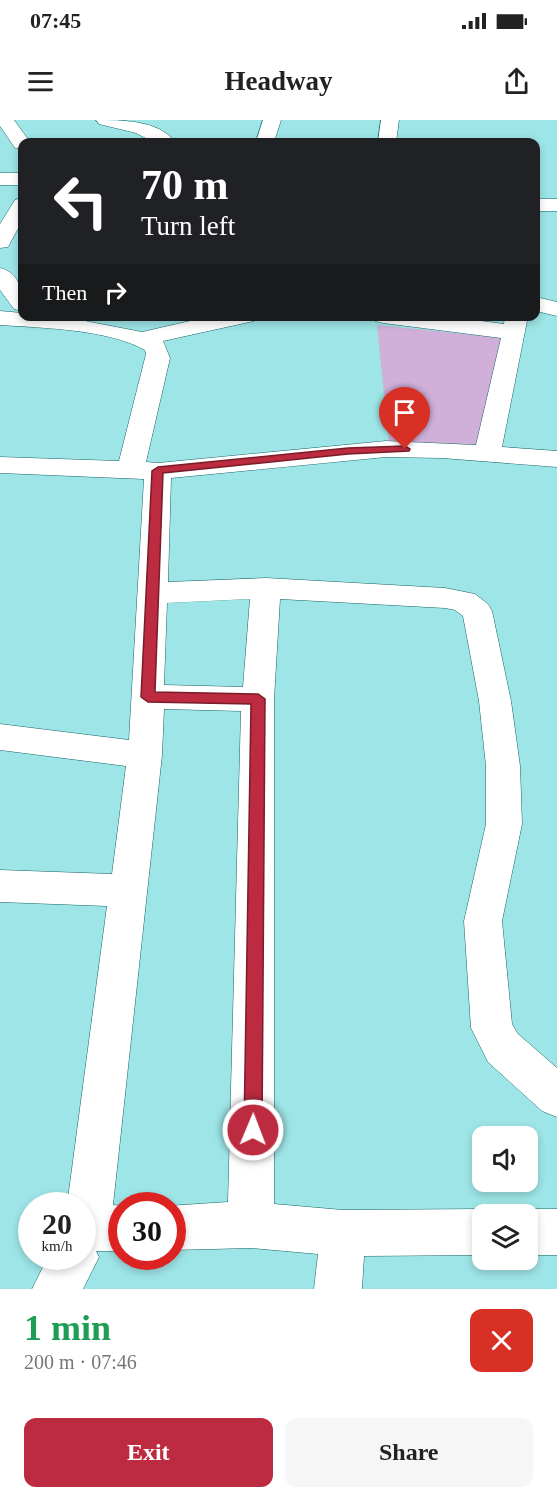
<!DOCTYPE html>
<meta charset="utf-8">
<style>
:root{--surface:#fff;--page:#f6f6f6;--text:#222;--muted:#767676;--accent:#bc2b3f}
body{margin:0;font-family:Georgia,serif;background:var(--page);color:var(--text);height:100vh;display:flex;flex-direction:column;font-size:22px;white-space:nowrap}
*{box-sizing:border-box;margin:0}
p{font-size:20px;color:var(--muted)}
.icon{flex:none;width:33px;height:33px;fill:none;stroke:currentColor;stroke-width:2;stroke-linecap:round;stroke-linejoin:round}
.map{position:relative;height:1169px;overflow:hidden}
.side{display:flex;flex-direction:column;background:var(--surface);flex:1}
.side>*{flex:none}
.banner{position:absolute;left:18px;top:18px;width:522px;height:183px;border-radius:12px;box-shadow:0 3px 9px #0003;background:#202124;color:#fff;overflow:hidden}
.controls{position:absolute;left:472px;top:1006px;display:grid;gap:12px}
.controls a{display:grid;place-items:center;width:66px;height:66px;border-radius:12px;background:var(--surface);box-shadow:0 3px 9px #0003;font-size:30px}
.speed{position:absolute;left:18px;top:1072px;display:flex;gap:12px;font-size:30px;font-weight:700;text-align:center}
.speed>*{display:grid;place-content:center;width:78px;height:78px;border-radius:50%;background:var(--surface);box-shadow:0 3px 9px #0003;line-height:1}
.speed small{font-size:15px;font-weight:400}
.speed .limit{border:9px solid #d22;background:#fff;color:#111}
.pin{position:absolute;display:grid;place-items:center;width:51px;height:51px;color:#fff;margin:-62px -26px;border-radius:50% 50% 50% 0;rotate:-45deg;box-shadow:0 0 6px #0007}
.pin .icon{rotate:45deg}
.me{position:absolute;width:66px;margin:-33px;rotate:1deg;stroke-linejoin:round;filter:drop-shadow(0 0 4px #0008)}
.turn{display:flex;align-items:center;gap:21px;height:126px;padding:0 24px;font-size:27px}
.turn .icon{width:78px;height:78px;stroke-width:2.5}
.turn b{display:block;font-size:42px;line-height:51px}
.then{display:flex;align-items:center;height:57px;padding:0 24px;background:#0003;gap:12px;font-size:22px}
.round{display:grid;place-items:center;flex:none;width:63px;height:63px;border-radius:12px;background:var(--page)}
.headline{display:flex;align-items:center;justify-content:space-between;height:102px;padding:0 24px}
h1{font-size:36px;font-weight:800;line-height:45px;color:#1e9e55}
.button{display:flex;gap:12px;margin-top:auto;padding:12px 24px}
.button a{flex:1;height:69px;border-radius:12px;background:var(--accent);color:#fff;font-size:24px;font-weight:800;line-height:69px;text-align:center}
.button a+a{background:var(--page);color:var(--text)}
.status{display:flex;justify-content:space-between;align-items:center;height:42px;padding:0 30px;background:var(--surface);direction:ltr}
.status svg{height:16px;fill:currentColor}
header{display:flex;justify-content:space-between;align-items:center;height:78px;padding:0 24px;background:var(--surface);font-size:27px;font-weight:800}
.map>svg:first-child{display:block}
</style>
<div class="status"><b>07:45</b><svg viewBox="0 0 49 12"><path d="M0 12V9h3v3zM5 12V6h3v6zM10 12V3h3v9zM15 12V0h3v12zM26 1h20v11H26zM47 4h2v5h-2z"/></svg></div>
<header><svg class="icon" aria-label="menu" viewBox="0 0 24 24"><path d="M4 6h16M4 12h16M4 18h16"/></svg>Headway<svg class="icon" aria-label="share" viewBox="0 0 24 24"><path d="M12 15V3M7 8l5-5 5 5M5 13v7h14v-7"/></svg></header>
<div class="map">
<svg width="557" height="1169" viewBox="0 0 557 1169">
<rect width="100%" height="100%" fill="#9ee5e7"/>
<!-- green -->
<path fill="#d0b0d9" d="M 377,205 L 521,220 L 502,325 L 389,324 Z"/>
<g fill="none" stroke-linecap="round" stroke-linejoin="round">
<!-- minor casing -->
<g stroke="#186366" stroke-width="1">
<path id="minor" d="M 0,0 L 14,0 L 30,22 L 22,22 L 22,29 L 15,28 L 0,6 Z
M 96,0 C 121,0 159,0 175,22 L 153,22 L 136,13 L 99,4 Z
M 263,0 L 281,0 L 274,22 L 256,22 Z
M 381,0 L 399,0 L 396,22 L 378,22 Z
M 0,53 L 22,53 L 22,65 L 0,65 Z
M 22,78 L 22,101 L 8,127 L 0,128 L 0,104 L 15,80 Z
M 536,79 L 557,79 L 557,91 L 536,91 Z
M 0,148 C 21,153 22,173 22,191 L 14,189 L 0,170 Z
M 536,177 L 557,182 L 557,196 L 536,191 Z
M 0,191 L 22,193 L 22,196 L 59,196 L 142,212 L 212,196 L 257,196 L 254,201 L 163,221 L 170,238 L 146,342 L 158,343 L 386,321 L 476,325 L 501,218 L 383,203 L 375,201 L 372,196 L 444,196 L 504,204 L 505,196 L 528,196 L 502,327 L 557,331 L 557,347 L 442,338 L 386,337 L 171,358 L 168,462 L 266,458 L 445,468 L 475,474 L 488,484 L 492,491 L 511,581 L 520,646 L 522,704 L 502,801 L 512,904 L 518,914 L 557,948 L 557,997 L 542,991 L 488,942 L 471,908 L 464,801 L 486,704 L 486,646 L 479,581 L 463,496 L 455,490 L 445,488 L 280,479 L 274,579 L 274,1084 L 343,1090 L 483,1089 L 498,1095 L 483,1095 L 483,1135 L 364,1136 L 362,1169 L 314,1169 L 318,1134 L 251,1128 L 172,1130 L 172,1086 L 167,1086 L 228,1082 L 241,591 L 164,589 L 162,635 L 113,1085 L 125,1086 L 122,1086 L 122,1131 L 96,1131 L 99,1137 L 83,1169 L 32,1169 L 48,1137 L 82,1137 L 82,1086 L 67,1086 L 107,786 L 0,782 L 0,750 L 112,754 L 126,646 L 0,630 L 0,604 L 129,620 L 144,359 L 0,353 L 0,337 L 119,341 L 146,234 L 145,230 C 107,209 43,208 0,205 ZM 250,479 L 243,567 L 164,565 L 167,483 Z
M 528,1089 L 557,1089 L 557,1135 L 528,1135 L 528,1095 L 513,1095 Z"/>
</g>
<!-- minor -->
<use href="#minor" fill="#fff" fill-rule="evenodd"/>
</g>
<!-- route -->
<path fill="#bc2b3f" stroke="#7a1c29" stroke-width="1.5" d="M 405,326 L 410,329 L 409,331 L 348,334 L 163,353 L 155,572 L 258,574 L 265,579 L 262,1010 L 259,1016 L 253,1019 L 246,1016 L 244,1010 L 251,584 L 148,582 L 141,577 L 152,351 L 158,347 L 348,328 Z"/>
</svg>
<div class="controls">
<a><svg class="icon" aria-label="sound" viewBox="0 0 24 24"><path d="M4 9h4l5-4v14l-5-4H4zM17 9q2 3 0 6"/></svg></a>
<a><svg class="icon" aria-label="layers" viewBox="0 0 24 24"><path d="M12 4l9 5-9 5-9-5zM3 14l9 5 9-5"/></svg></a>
</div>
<div class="speed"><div>20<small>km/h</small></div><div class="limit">30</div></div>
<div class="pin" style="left:405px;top:329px;background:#d93025"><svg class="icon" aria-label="arrive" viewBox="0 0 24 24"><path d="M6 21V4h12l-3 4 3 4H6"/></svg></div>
<svg class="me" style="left:253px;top:1010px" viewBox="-20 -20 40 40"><circle r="17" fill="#bc2b3f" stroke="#fff" stroke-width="3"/><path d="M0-11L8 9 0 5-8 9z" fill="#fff"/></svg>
<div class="banner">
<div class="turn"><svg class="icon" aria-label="left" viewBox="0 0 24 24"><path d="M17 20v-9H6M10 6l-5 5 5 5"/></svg><div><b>70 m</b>Turn left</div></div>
<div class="then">Then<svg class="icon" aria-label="right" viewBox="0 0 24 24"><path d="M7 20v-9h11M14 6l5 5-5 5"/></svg></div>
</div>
</div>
<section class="side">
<div class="headline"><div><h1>1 min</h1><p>200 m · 07:46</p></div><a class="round" style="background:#d93025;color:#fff"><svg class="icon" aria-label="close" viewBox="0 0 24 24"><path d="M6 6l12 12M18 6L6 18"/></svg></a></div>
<div class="button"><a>Exit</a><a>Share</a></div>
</section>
